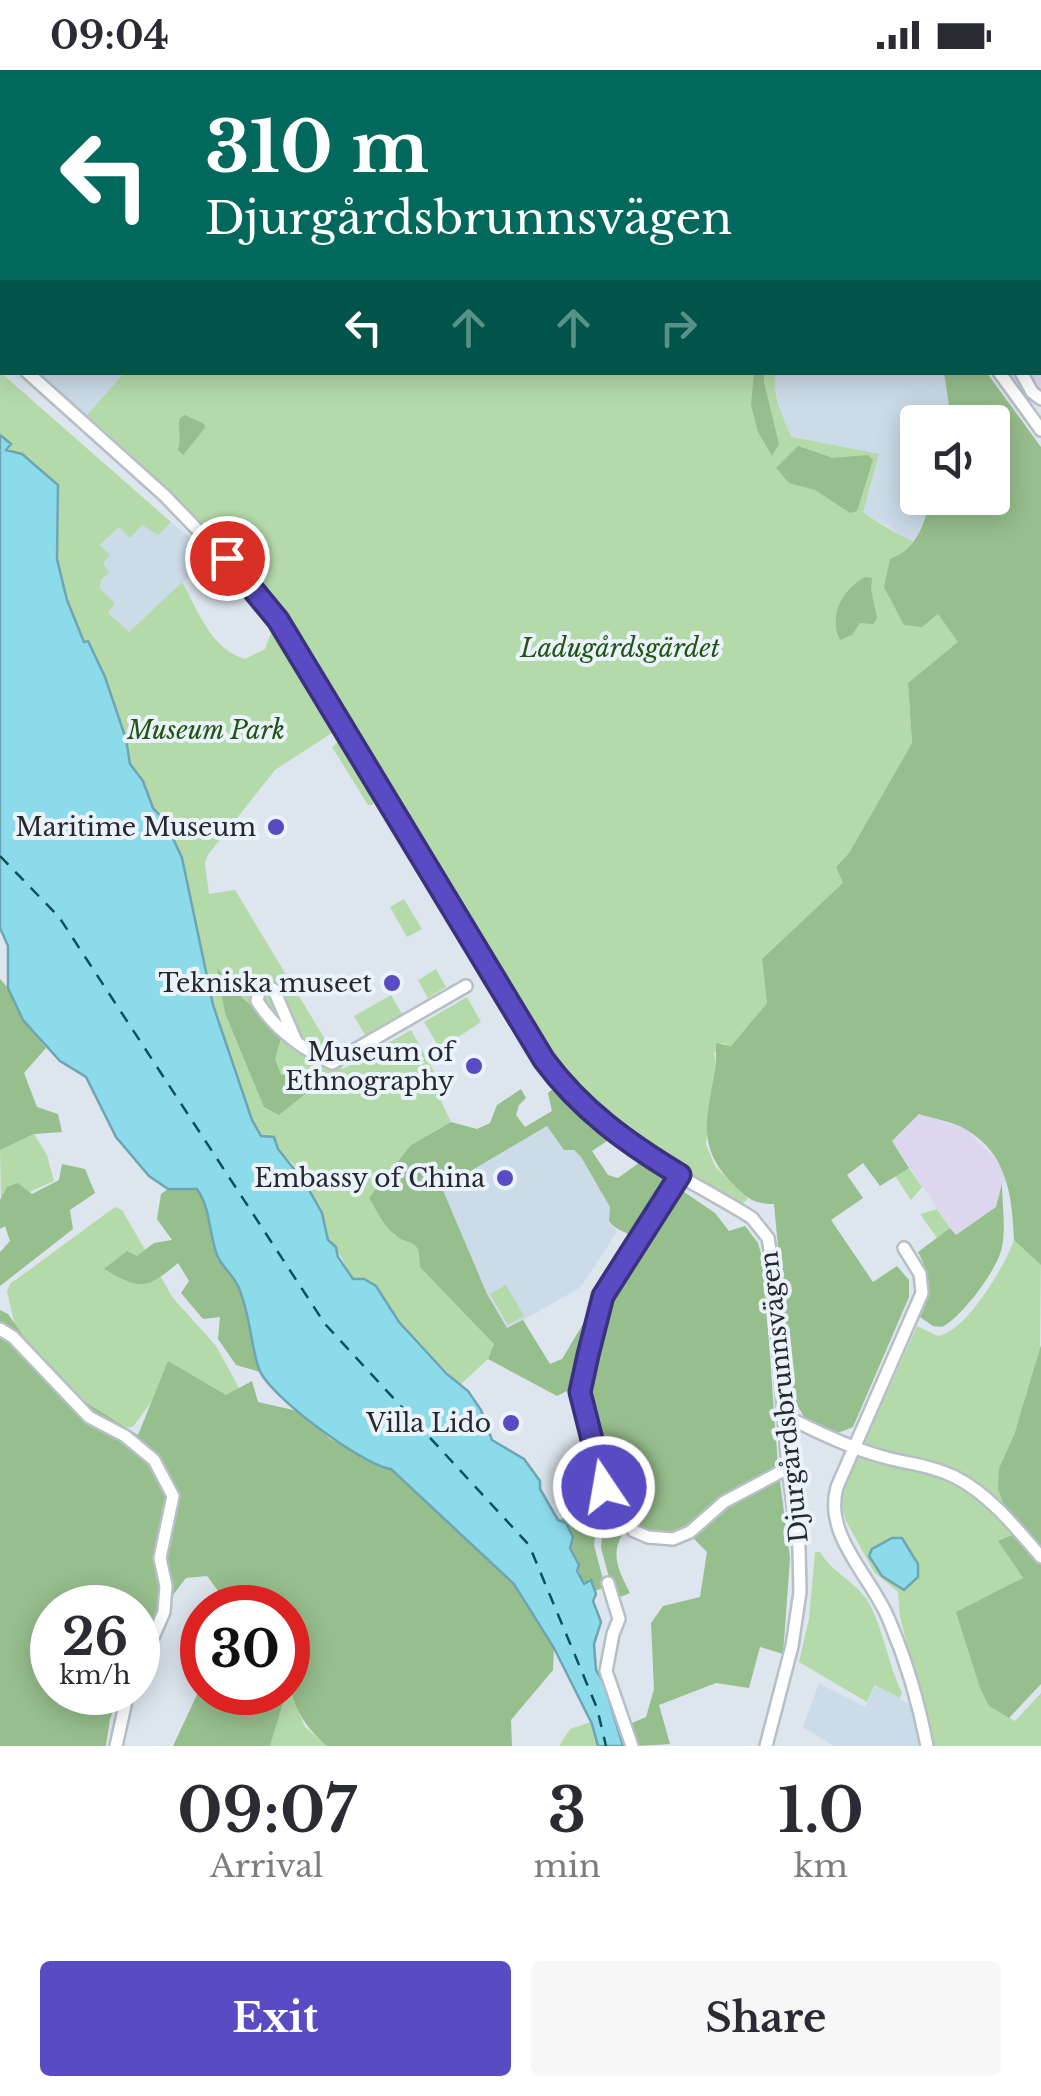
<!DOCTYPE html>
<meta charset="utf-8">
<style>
:root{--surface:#fff;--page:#f7f7f7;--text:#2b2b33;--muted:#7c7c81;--accent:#594bc3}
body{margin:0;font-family:"Libre Baskerville",serif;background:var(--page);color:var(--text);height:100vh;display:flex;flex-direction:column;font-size:38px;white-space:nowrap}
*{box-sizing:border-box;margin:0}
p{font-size:32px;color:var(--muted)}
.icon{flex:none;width:55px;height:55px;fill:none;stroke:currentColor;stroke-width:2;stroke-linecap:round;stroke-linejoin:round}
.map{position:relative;height:1676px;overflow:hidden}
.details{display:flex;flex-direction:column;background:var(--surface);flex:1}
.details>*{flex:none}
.top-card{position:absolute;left:0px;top:0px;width:1042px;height:305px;box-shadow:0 5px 25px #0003;background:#00695c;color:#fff;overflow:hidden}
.controls{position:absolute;left:900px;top:335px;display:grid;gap:20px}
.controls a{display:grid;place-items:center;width:110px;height:110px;border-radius:10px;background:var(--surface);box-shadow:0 5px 25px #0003;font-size:50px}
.speed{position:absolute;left:30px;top:1515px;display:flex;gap:20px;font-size:50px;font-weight:700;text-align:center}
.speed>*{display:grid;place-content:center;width:130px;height:130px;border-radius:50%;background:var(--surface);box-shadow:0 5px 25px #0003;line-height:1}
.speed small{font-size:25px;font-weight:400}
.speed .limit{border:15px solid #d22;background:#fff;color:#111}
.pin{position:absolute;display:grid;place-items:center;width:85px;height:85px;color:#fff;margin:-42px;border:5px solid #fff;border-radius:50%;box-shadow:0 2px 10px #0007}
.me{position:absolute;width:110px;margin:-55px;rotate:348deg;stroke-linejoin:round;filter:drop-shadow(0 0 8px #0008)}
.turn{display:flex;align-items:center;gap:35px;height:210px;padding:0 40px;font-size:45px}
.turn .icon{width:130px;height:130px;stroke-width:2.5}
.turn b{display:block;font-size:70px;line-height:85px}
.lanes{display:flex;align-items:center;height:95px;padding:0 40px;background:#0003;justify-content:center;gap:50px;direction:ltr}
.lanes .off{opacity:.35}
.eta{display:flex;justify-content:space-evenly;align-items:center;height:170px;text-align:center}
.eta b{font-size:60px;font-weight:800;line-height:70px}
.button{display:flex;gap:20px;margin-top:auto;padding:20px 40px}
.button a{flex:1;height:115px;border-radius:10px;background:var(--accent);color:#fff;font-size:40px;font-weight:800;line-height:115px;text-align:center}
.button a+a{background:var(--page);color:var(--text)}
.status{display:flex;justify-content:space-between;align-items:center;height:70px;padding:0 50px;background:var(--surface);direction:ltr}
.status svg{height:28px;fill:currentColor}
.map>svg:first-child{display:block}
</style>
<div class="status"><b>09:04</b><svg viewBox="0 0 49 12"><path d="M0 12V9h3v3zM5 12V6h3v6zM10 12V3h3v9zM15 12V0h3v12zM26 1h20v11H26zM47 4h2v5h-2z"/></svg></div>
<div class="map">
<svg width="1041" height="1676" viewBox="0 0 1041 1676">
<rect width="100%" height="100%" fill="#dde6ee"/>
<!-- built -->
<path fill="#ccdbe8" d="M 0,0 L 299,0 L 2,2 L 2,264 Z
M 37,303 L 124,303 L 87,345 Z
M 776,303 L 944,303 L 950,342 L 947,352 L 918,352 L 918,428 L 932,428 L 915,472 L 907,471 L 887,455 L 867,447 L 792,367 L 781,345 L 774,313 Z
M 171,452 L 202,478 L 189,492 L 195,501 L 128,562 L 107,543 L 100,519 L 103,494 L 100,476 L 119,457 L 130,467 L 142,454 L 158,464 Z
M 547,1056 L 581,1087 L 610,1137 L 609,1151 L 617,1162 L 581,1217 L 508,1259 L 487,1224 L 442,1118 Z
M 819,1613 L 865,1637 L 876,1615 L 915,1637 L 921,1676 L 834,1676 L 803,1657 Z"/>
<!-- industrial -->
<path fill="#ddd7ed" d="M 1041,21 L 1041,337 L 1030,333 L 1009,303 L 1040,302 Z
M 919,1044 L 965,1058 L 1000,1093 L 1008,1112 L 1001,1114 L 996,1137 L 956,1166 L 892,1071 Z"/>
<!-- green -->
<path fill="#b4daaa" d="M 299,0 L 763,0 L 765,2 L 298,2 Z
M 0,302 L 171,452 L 158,465 L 142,455 L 130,468 L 119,457 L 100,475 L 110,485 L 103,493 L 109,503 L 101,509 L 100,519 L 115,533 L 108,543 L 129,562 L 182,512 C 199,542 211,579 245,589 L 265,579 L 271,563 L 269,555 L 335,661 L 275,700 L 207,786 L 205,794 L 209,824 L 235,820 L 343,999 L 411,960 L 438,1009 L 435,1018 L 451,1052 L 411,1075 L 394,1165 L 413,1171 L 494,1274 L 488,1289 L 460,1315 L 399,1252 L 376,1216 L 353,1210 L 336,1177 L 328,1170 L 294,1095 L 278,1079 L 274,1067 L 261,1066 L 251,1050 L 213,935 L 182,788 L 165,751 L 153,738 L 143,711 L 130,694 L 126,669 L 105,607 L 88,572 L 85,572 L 67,530 L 57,489 L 59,439 L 41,404 L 22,384 L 6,380 L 11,374 L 0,365 Z
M 124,303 L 776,303 C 772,325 782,347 792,367 L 879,384 L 863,442 C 867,446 910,472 915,472 L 906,483 L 938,543 L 959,572 L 908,613 L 912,673 L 849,783 L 836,797 L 844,813 L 762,889 L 767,933 L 731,976 L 722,973 L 714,983 L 716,993 L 706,1074 L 715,1096 L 748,1129 L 739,1136 L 623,1065 L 590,1037 L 556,998 L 518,928 L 285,548 C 228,472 157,409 87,345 Z
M 340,670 L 376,730 L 372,735 L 368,735 L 332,677 Z
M 404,829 L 422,859 L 407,867 L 390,837 Z
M 436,899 L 446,917 L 428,928 L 418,910 Z
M 391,925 L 402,944 L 365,965 L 354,946 Z
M 467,927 L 481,952 L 440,979 L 424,952 Z
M 34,1064 L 47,1085 L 54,1111 L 11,1130 L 1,1127 L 0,1080 Z
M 909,1098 L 922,1117 L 911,1130 L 895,1106 Z
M 115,1137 L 122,1140 L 173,1228 L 216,1276 L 248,1334 L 162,1317 L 133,1357 L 122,1358 L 88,1342 L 17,1266 L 7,1221 L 10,1214 Z
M 937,1139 L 950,1158 L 937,1168 L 920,1144 Z
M 1014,1170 L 1041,1176 L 1040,1279 L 1014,1365 L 999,1398 L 1008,1446 L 977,1418 L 865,1378 L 864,1374 L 917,1256 L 938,1266 C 966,1262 1005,1196 1014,1170 Z
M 506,1215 L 524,1246 L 508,1255 L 490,1224 Z
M 858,1386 C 920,1393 972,1416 1014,1464 L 998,1471 L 1023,1508 L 1013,1515 L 973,1592 L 989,1636 L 1015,1651 L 1041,1623 L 1041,1676 L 933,1676 L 900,1547 L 898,1522 L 874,1502 L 846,1451 L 838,1423 Z
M 815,1482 L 820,1482 C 832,1503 856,1511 869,1533 C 884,1561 888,1594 902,1623 L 900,1628 L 875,1615 L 867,1632 L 799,1592 L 809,1549 Z
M 288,1615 L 305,1657 L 327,1676 L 270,1676 Z
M 591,1652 L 598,1676 L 559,1676 L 570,1659 Z"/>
<!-- forest -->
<path fill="#97be8d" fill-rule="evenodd" d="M 754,303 L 764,303 L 764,312 L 779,374 L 772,386 L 758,362 L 751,335 Z
M 944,303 L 987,303 L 1041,377 L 1041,1195 L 1014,1170 C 1012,1127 1008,1083 965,1059 C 952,1051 933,1049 919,1044 L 892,1071 L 909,1098 L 880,1116 L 863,1093 L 847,1105 L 863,1128 L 831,1150 L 873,1212 L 897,1196 L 909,1210 L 909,1227 L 853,1357 L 835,1364 L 804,1347 L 792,1326 L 774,1134 C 754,1134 746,1128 733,1114 C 693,1074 709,1044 716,993 L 716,973 L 731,976 L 767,933 L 762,889 L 843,813 L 836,797 L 849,783 L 912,673 L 908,613 L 958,572 L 938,544 L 922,557 L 904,555 L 884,517 L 890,489 C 919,478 922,455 932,428 L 992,428 L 992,352 L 947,352 L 950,342 Z
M 185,345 L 204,354 L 205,358 L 183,385 L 178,380 C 182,367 177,357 180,348 Z
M 798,376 L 833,388 L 868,385 L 873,390 L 857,441 L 850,443 L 815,420 L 789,413 L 776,398 Z
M 865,507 L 872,508 L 871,520 L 877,548 L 873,554 L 860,553 L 852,565 L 840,570 C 828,545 843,519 865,507 Z
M 217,898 L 238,924 L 282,964 L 275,989 L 281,1005 L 300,1000 L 315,1016 L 279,1045 L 264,1037 L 225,943 Z
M 0,909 L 8,918 L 23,950 L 46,978 L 24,1003 L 37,1037 L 58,1044 L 62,1062 L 34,1064 L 0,1080 Z
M 555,1017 L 585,1050 L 610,1069 L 592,1081 L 608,1105 L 618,1108 L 640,1092 L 715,1143 L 729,1161 L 745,1156 L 758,1173 L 763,1191 L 778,1396 L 790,1488 L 783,1584 L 760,1577 L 749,1618 L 716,1613 L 659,1635 L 670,1674 L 637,1676 L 630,1654 L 646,1647 L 654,1619 L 651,1553 L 663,1536 L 700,1527 L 707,1482 L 684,1459 C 665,1466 649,1464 633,1451 C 597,1421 609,1372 586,1335 C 582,1329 573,1325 567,1321 L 557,1326 L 488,1289 L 494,1274 L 420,1197 C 420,1164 410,1179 393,1163 C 383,1155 376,1139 369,1128 L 411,1075 L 451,1052 L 477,1059 L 490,1053 L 497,1035 L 521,1019 L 526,1028 L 519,1035 L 516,1045 L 525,1057 L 552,1041 L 548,1023 ZM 547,1056 L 564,1080 L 574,1080 L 581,1087 L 610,1137 L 609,1151 C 619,1164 632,1162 644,1173 L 609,1229 L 589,1244 L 562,1289 L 550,1294 L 523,1250 L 507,1258 L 487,1224 L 442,1118 Z
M 62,1094 L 85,1099 L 95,1123 L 70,1140 L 73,1159 L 0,1216 L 0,1182 L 10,1171 L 5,1156 L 0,1159 L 0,1130 L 7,1117 L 18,1113 L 32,1124 L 59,1110 Z
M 1002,1113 C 1002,1134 1006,1157 1002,1177 C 998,1199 962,1247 942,1257 L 933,1256 L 920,1247 C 933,1222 930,1206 918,1182 L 950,1158 L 956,1165 L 996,1137 Z
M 168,1119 L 197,1119 L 204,1129 L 217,1189 L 230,1202 L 240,1219 L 260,1302 L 236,1295 L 218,1269 L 220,1247 L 203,1249 L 181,1223 L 189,1211 L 178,1193 C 147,1219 141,1221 104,1199 L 127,1181 L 137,1186 L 154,1173 L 172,1170 L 157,1149 L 161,1124 Z
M 0,1240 L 8,1244 L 39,1288 L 82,1330 L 138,1365 L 168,1291 L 226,1325 L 252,1311 L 258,1332 L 302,1342 L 329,1368 L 380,1397 L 391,1398 L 514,1514 L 554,1578 L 553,1600 L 511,1650 L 512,1676 L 327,1676 C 279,1635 288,1595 288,1538 L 230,1537 L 207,1506 L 186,1508 L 145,1562 L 138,1580 L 138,1538 L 52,1538 L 52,1622 L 120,1623 L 110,1649 L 106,1676 L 0,1676 Z
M 1041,1275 L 1041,1483 L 1008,1446 L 998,1419 L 999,1398 L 1014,1365 Z
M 598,1420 L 601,1425 L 594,1475 L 605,1517 L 595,1521 L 590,1511 L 584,1515 L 559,1451 Z
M 605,1431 L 617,1452 L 626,1459 C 608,1483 619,1501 630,1523 L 615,1529 L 601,1478 Z
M 1014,1464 L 1041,1495 L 1041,1614 L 1009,1648 L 989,1636 L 980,1618 L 956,1542 L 1023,1508 L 998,1471 Z
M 202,1614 L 202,1622 L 286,1623 L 270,1676 L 173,1676 Z"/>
<!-- water -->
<path fill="#8cdbeb" stroke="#6da6b2" stroke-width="2.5" d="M 0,365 L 11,374 L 6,380 L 22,384 L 58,415 L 57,489 L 67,530 L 84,572 L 88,571 L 105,607 L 126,669 L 130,694 L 143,711 L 153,738 L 165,751 L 182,788 L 213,935 L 252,1050 L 261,1066 L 274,1067 L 278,1079 L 305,1113 L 322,1143 L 328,1170 L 336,1177 L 338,1187 L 353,1209 L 364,1209 L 376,1216 L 399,1252 L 447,1304 L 468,1321 L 481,1340 L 492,1370 L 524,1389 L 540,1411 L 540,1419 L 558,1450 L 566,1453 L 573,1467 L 570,1478 L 579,1495 L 577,1501 L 584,1514 L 591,1510 L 596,1524 L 593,1531 L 601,1552 L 594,1574 L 596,1600 L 604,1613 L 623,1676 L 598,1676 L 592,1654 L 554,1578 L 514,1514 L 391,1399 C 362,1395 268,1325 259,1299 C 250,1272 250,1242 238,1216 C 233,1205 221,1196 217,1185 C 209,1164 211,1139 197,1119 L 168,1119 L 149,1106 L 116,1067 L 86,1007 L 60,991 L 23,950 L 8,918 L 8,876 L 0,858 Z
M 892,1468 L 902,1468 L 918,1494 L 918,1507 L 904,1520 L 882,1506 L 869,1486 L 872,1479 Z"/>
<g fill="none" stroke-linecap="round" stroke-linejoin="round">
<!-- ferry -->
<path stroke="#0b515d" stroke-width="2.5" stroke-dasharray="12 10" stroke-linecap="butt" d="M 0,786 L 59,847 L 325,1254 L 529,1475 L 597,1638 L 606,1676"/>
<!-- minor casing -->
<g stroke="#b6bec6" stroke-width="16">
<path id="minor" d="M 775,0 L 777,2
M 291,2 L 292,0
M 824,2 L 826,0
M 0,103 L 2,103
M 1040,110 L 1041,111
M 1040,183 L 1041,183
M 0,273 L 2,276
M 0,287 L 2,289
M 27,302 L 165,426 L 264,529 L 526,962 C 544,990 564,1018 589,1042 C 636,1087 698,1114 752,1148 L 768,1168 L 772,1192 L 788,1398 L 799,1478 L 800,1522 L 792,1576 L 766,1676
M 999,302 L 1041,360
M 1021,302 L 1032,322 L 1041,329
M 296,971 L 274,920 L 267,916 L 259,921 L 257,931 C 275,959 302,979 332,993 L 466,916
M 679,1105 L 603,1226 L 580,1315 L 605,1424 L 634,1461 L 648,1467 L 673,1469 L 690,1462 L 724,1432 L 788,1398
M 904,1178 L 920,1204 L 922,1223 L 837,1417 C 823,1466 872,1507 889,1550 C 906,1590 919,1634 927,1676
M 0,1259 L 13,1267 L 89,1347 L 125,1366 L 154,1390 L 173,1426 L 160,1488 L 166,1516 L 164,1542 L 138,1601
M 785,1346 C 818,1362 852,1379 887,1388 C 910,1394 933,1396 955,1407 C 989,1424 1017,1459 1041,1487
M 608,1513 L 619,1549 L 613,1564 L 606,1601 L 632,1676
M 116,1676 L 128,1622"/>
</g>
<!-- major casing -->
<g stroke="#aa6b52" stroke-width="19">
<path id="major" d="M 1040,3 L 1041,1"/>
</g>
<!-- minor -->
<use href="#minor" stroke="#fff" stroke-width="11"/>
<!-- major -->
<use href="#major" stroke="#f7bba4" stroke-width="14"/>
</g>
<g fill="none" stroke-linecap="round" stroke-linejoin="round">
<!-- route casing -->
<g stroke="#3a317f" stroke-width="25">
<path id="route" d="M 227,488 L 278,550 L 544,990 C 581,1040 627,1073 680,1105 L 603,1226 L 588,1285 L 580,1322 L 604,1417"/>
</g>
<!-- route -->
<use href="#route" stroke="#594bc3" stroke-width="18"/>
</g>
<!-- markers -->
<g fill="#594bc3" stroke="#eaf3fc" stroke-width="4">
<circle cx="276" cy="757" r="10"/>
<circle cx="392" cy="913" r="10"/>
<circle cx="474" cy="996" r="10"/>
<circle cx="505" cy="1108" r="10"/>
<circle cx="511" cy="1353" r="10"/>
</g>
<g text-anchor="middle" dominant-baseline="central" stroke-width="8" stroke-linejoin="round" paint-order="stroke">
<!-- park labels -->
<g font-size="25" font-style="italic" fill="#225411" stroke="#eaf3fc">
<text x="620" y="578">Ladugårdsgärdet</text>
<text x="206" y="660">Museum Park</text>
</g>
<!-- poi labels -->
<g font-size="25" fill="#26292c" stroke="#eaf3fc" text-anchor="end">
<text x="256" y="757">Maritime Museum</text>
<text x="372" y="913">Tekniska museet</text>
<text x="454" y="982">Museum of<tspan x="454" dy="29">Ethnography</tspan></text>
<text x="485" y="1108">Embassy of China</text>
<text x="491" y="1353">Villa Lido</text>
</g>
<!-- street labels -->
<g font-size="25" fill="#26292c" stroke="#eaf3fc">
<text transform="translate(784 1327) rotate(-96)">Djurgårdsbrunnsvägen</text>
</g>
</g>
</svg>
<div class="controls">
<a><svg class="icon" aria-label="sound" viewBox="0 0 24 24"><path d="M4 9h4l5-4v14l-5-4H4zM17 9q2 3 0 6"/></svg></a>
</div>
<div class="speed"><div>26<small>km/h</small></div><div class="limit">30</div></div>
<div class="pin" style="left:227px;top:488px;background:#d93025"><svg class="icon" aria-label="arrive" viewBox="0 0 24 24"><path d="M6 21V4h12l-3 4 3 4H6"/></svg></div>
<svg class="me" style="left:604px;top:1417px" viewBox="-20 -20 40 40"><circle r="17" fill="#594bc3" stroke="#fff" stroke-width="3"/><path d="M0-11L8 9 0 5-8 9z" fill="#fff"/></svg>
<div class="top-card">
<div class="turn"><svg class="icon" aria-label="left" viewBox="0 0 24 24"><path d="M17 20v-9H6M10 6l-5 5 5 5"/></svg><div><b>310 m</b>Djurgårdsbrunnsvägen</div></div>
<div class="lanes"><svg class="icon" aria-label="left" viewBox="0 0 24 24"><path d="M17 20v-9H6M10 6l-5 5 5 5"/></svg><svg class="icon off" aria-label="ahead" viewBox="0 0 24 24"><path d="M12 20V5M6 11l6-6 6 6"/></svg><svg class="icon off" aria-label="ahead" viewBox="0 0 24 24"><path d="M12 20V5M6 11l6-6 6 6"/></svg><svg class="icon off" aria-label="right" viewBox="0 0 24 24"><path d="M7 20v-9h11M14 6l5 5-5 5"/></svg></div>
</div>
</div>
<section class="details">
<div class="eta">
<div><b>09:07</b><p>Arrival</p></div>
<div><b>3</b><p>min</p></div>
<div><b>1.0</b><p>km</p></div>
</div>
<div class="button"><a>Exit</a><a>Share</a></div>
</section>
